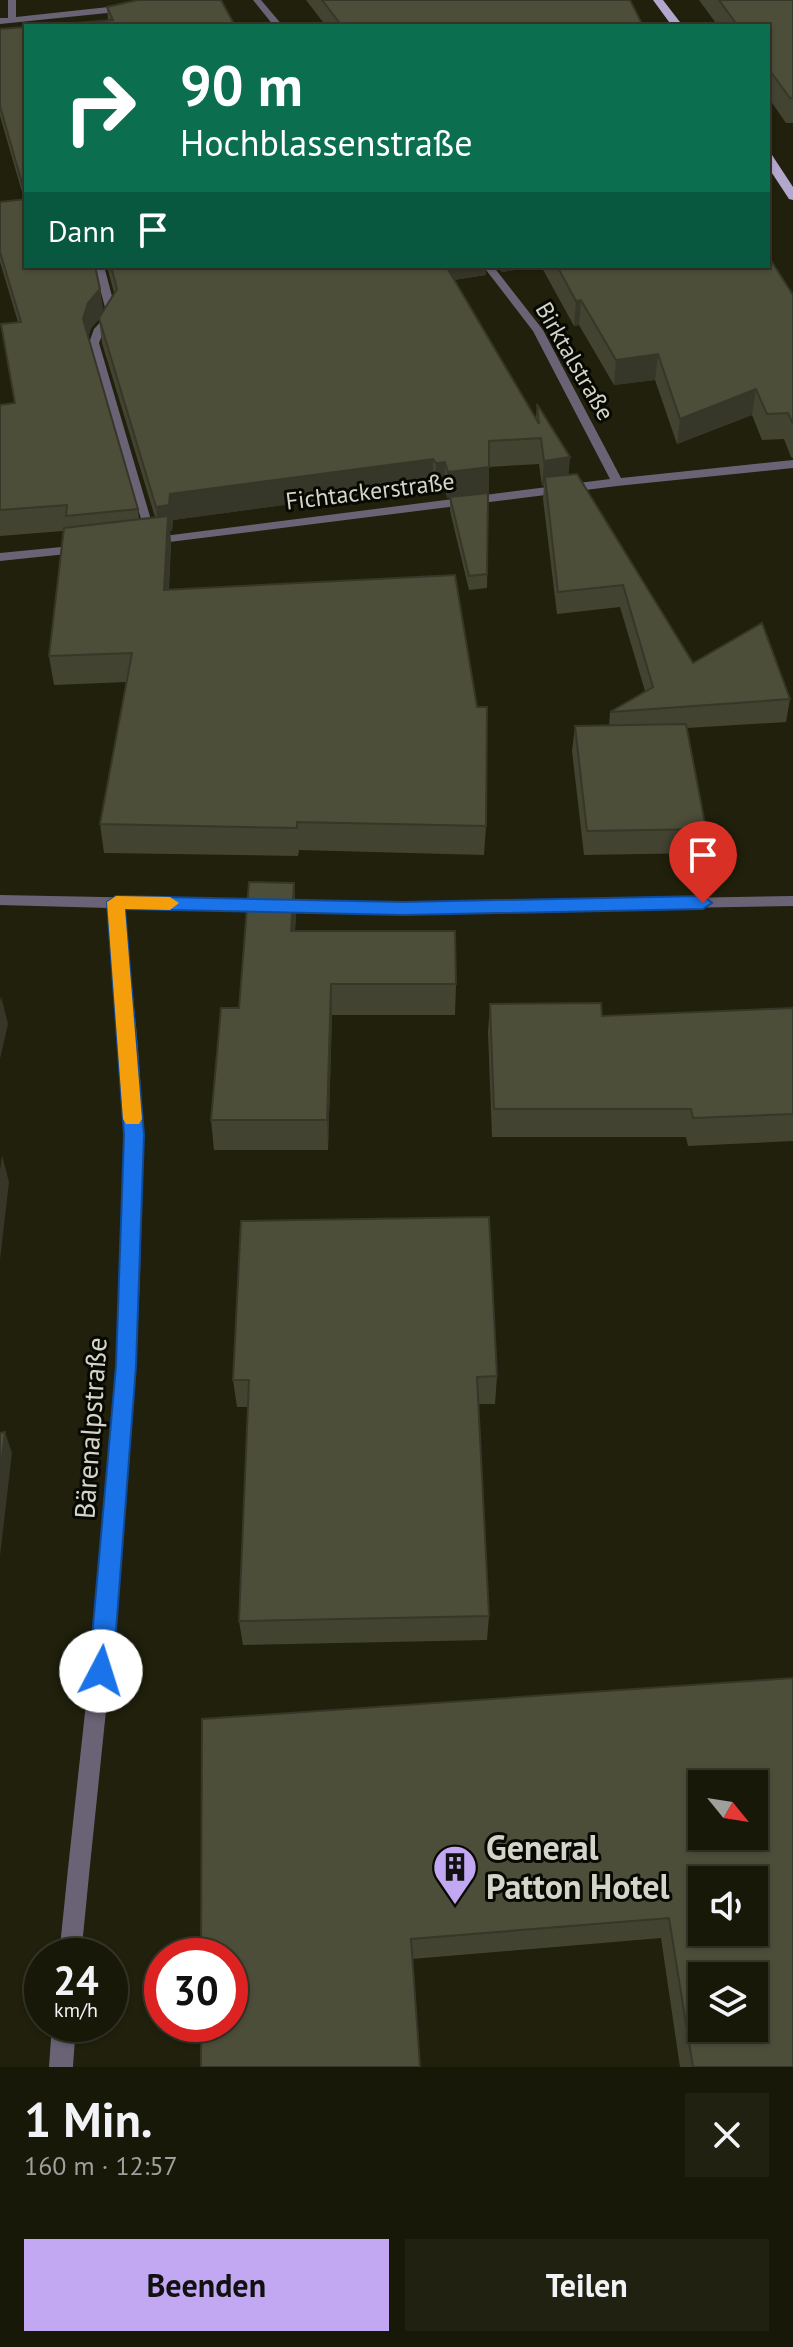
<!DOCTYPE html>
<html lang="de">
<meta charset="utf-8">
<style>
:root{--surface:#181809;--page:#212112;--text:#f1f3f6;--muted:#9fa09c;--line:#36372a;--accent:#c2a7f2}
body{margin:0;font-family:"PT Sans",sans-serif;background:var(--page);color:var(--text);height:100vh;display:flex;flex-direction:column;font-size:30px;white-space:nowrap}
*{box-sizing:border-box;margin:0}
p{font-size:26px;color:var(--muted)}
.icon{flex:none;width:44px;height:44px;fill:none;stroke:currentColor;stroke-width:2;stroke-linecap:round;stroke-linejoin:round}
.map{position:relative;height:2067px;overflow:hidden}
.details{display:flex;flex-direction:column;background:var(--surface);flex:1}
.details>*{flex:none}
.hud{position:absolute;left:24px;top:24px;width:746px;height:244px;border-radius:0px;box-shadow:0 2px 6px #0004,0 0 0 2px var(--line);background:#0b6e4f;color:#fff;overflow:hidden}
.needle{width:52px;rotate:120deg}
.controls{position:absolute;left:688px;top:1770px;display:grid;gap:16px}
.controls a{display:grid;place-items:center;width:80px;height:80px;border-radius:0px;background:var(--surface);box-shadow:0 2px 6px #0004,0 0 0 2px var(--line);font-size:40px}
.speed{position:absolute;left:24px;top:1938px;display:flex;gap:16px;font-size:40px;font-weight:700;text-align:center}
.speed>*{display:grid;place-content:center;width:104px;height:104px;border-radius:50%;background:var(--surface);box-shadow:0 2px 6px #0004,0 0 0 2px var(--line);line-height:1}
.speed small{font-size:20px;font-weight:400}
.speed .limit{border:12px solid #d22;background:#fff;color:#111}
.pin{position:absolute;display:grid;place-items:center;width:68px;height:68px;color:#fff;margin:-82px -34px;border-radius:50% 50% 50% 0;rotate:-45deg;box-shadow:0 0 8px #0007}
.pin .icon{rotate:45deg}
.me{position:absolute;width:88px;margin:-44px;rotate:5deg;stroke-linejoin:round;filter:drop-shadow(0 0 6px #0008)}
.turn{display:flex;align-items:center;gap:28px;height:168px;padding:0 24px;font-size:36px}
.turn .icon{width:104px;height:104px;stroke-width:2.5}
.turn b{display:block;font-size:56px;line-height:68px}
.then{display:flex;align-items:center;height:76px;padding:0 24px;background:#0003;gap:16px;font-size:30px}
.round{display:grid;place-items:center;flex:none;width:84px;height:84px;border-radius:0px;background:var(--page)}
.head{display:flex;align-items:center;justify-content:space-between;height:136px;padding:0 24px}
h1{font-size:48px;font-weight:700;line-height:60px}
.button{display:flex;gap:16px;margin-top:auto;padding:16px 24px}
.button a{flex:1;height:92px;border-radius:0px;background:var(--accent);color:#111;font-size:32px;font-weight:700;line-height:92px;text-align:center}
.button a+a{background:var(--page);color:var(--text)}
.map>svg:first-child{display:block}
</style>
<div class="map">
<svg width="793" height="2067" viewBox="0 0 793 2067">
<rect width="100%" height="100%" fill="#20200c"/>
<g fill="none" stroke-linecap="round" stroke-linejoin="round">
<!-- minor -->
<path fill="#696375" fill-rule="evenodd" d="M 8,0 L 16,0 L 16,17 L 127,5 L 131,8 L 127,11 L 0,24 L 0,18 L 8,18 Z
M 253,0 L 261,0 L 283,26 L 274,26 Z
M 94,266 L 104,266 L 117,315 L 104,330 L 99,343 L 156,537 L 610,479 L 533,331 L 483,266 L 493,266 L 543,330 L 621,478 L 793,460 L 793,468 L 617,486 L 145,545 L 143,542 L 147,539 L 89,343 L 94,329 L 107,315 Z
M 82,545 L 88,549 L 86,552 L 0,561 L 0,553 Z
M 0,895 L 403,903 L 793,896 L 793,906 L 403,913 L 124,908 C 131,984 142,1060 142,1137 C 144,1411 107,1684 81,1956 L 59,1956 C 86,1684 125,1411 126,1137 C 126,1060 115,984 109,908 L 0,905 Z
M 52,2024 L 76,2024 L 73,2067 L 49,2067 Z"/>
<!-- primary -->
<path fill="#b4a7ce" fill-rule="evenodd" d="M 653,0 L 663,0 L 683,26 L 672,26 Z
M 768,154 L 772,155 L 793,187 L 793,200 L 789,199 L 768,167 Z"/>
</g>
<!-- wall -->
<path fill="#424331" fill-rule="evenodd" d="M 306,0 L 630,0 L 643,26 L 326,26 Z
M 699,0 L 793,0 L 793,123 L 786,123 L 768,97 L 768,26 L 718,26 Z
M 107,7 L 235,26 L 108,20 Z
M 0,29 L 103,311 L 114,293 L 107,266 L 486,266 L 486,275 L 454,280 L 536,418 L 537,404 L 570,457 L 568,475 L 693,663 L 790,699 L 786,722 L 687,728 L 706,829 L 701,853 L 584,855 L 572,751 L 575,726 L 609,726 L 610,712 L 645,691 L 620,607 L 557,614 L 543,499 L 544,486 L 542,486 L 539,464 L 489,467 L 487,588 L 469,590 L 450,511 L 450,497 L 447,498 L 445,488 L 435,489 L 433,485 L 173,520 L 172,531 L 170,531 L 171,544 L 169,589 L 486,826 L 484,855 L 299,850 L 298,856 L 104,853 L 100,824 L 127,682 L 54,685 L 49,656 L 63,531 L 0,536 L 0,405 L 15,403 L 18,322 L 0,262 L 0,202 L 24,199 L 0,116 ZM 99,319 L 102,343 L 155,517 L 139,519 L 138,509 L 88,338 L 91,328 Z
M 497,266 L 768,266 L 793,295 L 793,458 L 791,457 L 784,439 L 762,440 L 752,415 L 677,444 L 655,380 L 614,385 L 579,325 L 574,326 L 541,266 L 502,272 Z
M 294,883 L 296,914 L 295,931 L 456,984 L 455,1015 L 332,1015 L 328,1150 L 214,1150 L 211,1120 L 239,1008 Z
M 490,1004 L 602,1016 L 793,1008 L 793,1141 L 688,1146 L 686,1137 L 492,1137 L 488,1032 Z
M 497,1376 L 495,1404 L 478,1404 L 489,1616 L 487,1640 L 243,1645 L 239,1621 L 248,1407 L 237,1407 L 233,1380 Z
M 793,1678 L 793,2067 L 680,2067 L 661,1938 L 412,1959 L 201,2067 Z"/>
<!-- shaded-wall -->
<path fill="#363728" d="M 441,266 L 486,266 L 486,275 L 440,282 Z
M 502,266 L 541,266 L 502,272 Z
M 100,289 L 104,314 L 91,328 L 86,344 L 83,319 L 88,303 Z
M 581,300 L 579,325 L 574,326 L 576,301 Z
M 658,354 L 655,380 L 614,385 L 616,360 Z
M 756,389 L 752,415 L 677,444 L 680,419 Z
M 570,457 L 568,483 L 545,477 L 544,486 L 542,486 L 544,461 Z
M 433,459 L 433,485 L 173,520 L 172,531 L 170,531 L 171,544 L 167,618 L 156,507 L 170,494 Z
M 445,462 L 445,488 L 435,489 L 436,463 Z
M 489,467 L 488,493 L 447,498 L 448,472 Z
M 294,883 L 296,914 L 293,962 L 291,931 Z
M 331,984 L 332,1015 L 328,1150 L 327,1120 Z
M 1,996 L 8,1024 L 0,1059 L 0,1002 Z
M 2,1155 L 9,1182 L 0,1260 L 0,1170 Z
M 5,1432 L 12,1453 L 0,1556 L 0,1474 Z"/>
<!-- building -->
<path fill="#4d4e39" stroke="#363728" stroke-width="2" fill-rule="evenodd" d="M 138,0 L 221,0 L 235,26 L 39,26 L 113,20 L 107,7 Z
M 322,0 L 630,0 L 643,26 L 342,26 Z
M 719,0 L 793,0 L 793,98 L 790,98 L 768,68 L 768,26 L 738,26 Z
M 26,27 L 26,197 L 0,106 L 0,29 Z
M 26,199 L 26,266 L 95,266 L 100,289 L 88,303 L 83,319 L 138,509 L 66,516 L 67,505 L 0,510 L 0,405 L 15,403 L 1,324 L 21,322 L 0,252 L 0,202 Z
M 768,256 L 793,295 L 793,424 L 788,413 L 767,414 L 756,389 L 680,419 L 658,354 L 616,360 L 581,300 L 576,301 L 557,266 L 768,266 Z
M 111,266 L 446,266 L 539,424 L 537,404 L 570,457 L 544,461 L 541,438 L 489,441 L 489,467 L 448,472 L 445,462 L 436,463 L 433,459 L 170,494 L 169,505 L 156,507 L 99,318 L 117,289 Z
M 577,474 L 693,663 L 762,623 L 790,699 L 610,712 L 653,687 L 623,585 L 558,592 L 545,477 Z
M 488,493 L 487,574 L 469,576 L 450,497 Z
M 168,516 L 164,590 L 455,575 L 477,707 L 487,707 L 486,826 L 297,822 L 297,828 L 100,824 L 132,653 L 49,656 L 64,528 Z
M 686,724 L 706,829 L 587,831 L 575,726 Z
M 249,882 L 294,883 L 291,931 L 455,931 L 456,984 L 331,984 L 327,1120 L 211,1120 L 221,1008 L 239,1008 Z
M 601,1003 L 602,1016 L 793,1008 L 793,1114 L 693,1118 L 691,1109 L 494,1109 L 490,1004 Z
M 489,1217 L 497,1376 L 477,1377 L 489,1616 L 239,1621 L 249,1380 L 233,1380 L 241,1221 Z
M 5,1432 L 0,1474 L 0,1433 Z
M 793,1678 L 793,2067 L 693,2067 L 669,1918 L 411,1939 L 420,2067 L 201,2067 L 201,2024 L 230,2024 L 230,1956 L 201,1956 L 202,1719 ZM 702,1784 L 754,1784 L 754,1836 L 702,1836 ZM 702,1880 L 754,1880 L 754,1932 L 702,1932 ZM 702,1976 L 754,1976 L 754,2028 L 702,2028 Z"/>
<!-- route -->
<path fill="#1a73e8" stroke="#114b97" stroke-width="2" d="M 116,896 L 403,902 L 703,896 L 712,903 L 703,909 L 403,915 L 125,909 L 144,1135 L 136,1366 L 113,1671 L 109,1679 L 101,1682 L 93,1679 L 89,1671 L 116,1366 L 124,1135 L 107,902 Z"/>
<!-- slow -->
<path fill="#f59e0b" d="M 116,896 L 170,897 L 179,903 L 170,910 L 125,909 L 142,1119 L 139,1124 L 126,1124 L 123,1119 L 107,902 Z"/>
<!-- icons -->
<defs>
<g id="building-pin" transform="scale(2.3)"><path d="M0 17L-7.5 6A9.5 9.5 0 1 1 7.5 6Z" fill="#c2a7f2" stroke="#090903"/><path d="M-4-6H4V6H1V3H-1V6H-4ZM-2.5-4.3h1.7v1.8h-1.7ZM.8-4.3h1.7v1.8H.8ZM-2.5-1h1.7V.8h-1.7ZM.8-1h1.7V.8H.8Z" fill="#111"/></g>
</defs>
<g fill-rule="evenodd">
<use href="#building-pin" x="455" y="1867"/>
</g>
<g text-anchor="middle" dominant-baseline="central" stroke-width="6" stroke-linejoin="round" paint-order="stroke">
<!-- far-street labels -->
<g font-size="24" fill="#d4d5c9" stroke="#090903">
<text transform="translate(575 361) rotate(60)">Birktalstraße</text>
<text transform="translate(370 491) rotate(-7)">Fichtackerstraße</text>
</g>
<!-- street labels -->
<g font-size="28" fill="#d4d5c9" stroke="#090903">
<text transform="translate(90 1428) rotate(-86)">Bärenalpstraße</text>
</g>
<!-- near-poi labels -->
<g font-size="34" font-weight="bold" fill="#d4d5c9" stroke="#090903" text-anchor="start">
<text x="486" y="1847">General<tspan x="486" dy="39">Patton Hotel</tspan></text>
</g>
</g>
</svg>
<div class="controls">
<a><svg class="needle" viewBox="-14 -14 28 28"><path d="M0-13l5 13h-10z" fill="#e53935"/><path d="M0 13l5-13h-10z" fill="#9fa09c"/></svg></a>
<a><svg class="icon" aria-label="sound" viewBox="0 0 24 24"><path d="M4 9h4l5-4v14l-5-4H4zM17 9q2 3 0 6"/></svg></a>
<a><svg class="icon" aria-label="layers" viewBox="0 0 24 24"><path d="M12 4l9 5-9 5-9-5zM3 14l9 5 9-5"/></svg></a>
</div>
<div class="speed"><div>24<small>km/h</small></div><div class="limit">30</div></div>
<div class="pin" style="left:703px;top:903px;background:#d93025"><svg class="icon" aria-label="arrive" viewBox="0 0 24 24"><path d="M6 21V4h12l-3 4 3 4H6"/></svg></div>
<svg class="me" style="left:101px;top:1671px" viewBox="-20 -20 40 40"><circle r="19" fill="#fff"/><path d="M0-13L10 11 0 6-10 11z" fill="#1a73e8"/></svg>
<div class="hud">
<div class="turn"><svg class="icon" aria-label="right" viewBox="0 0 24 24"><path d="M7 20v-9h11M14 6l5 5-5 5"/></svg><div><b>90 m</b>Hochblassenstraße</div></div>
<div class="then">Dann<svg class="icon" aria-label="arrive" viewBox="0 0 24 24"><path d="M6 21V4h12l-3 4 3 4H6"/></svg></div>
</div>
</div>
<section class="details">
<div class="head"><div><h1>1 Min.</h1><p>160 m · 12:57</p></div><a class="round"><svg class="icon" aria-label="close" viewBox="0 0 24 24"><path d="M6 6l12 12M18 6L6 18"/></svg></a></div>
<div class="button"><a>Beenden</a><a>Teilen</a></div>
</section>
